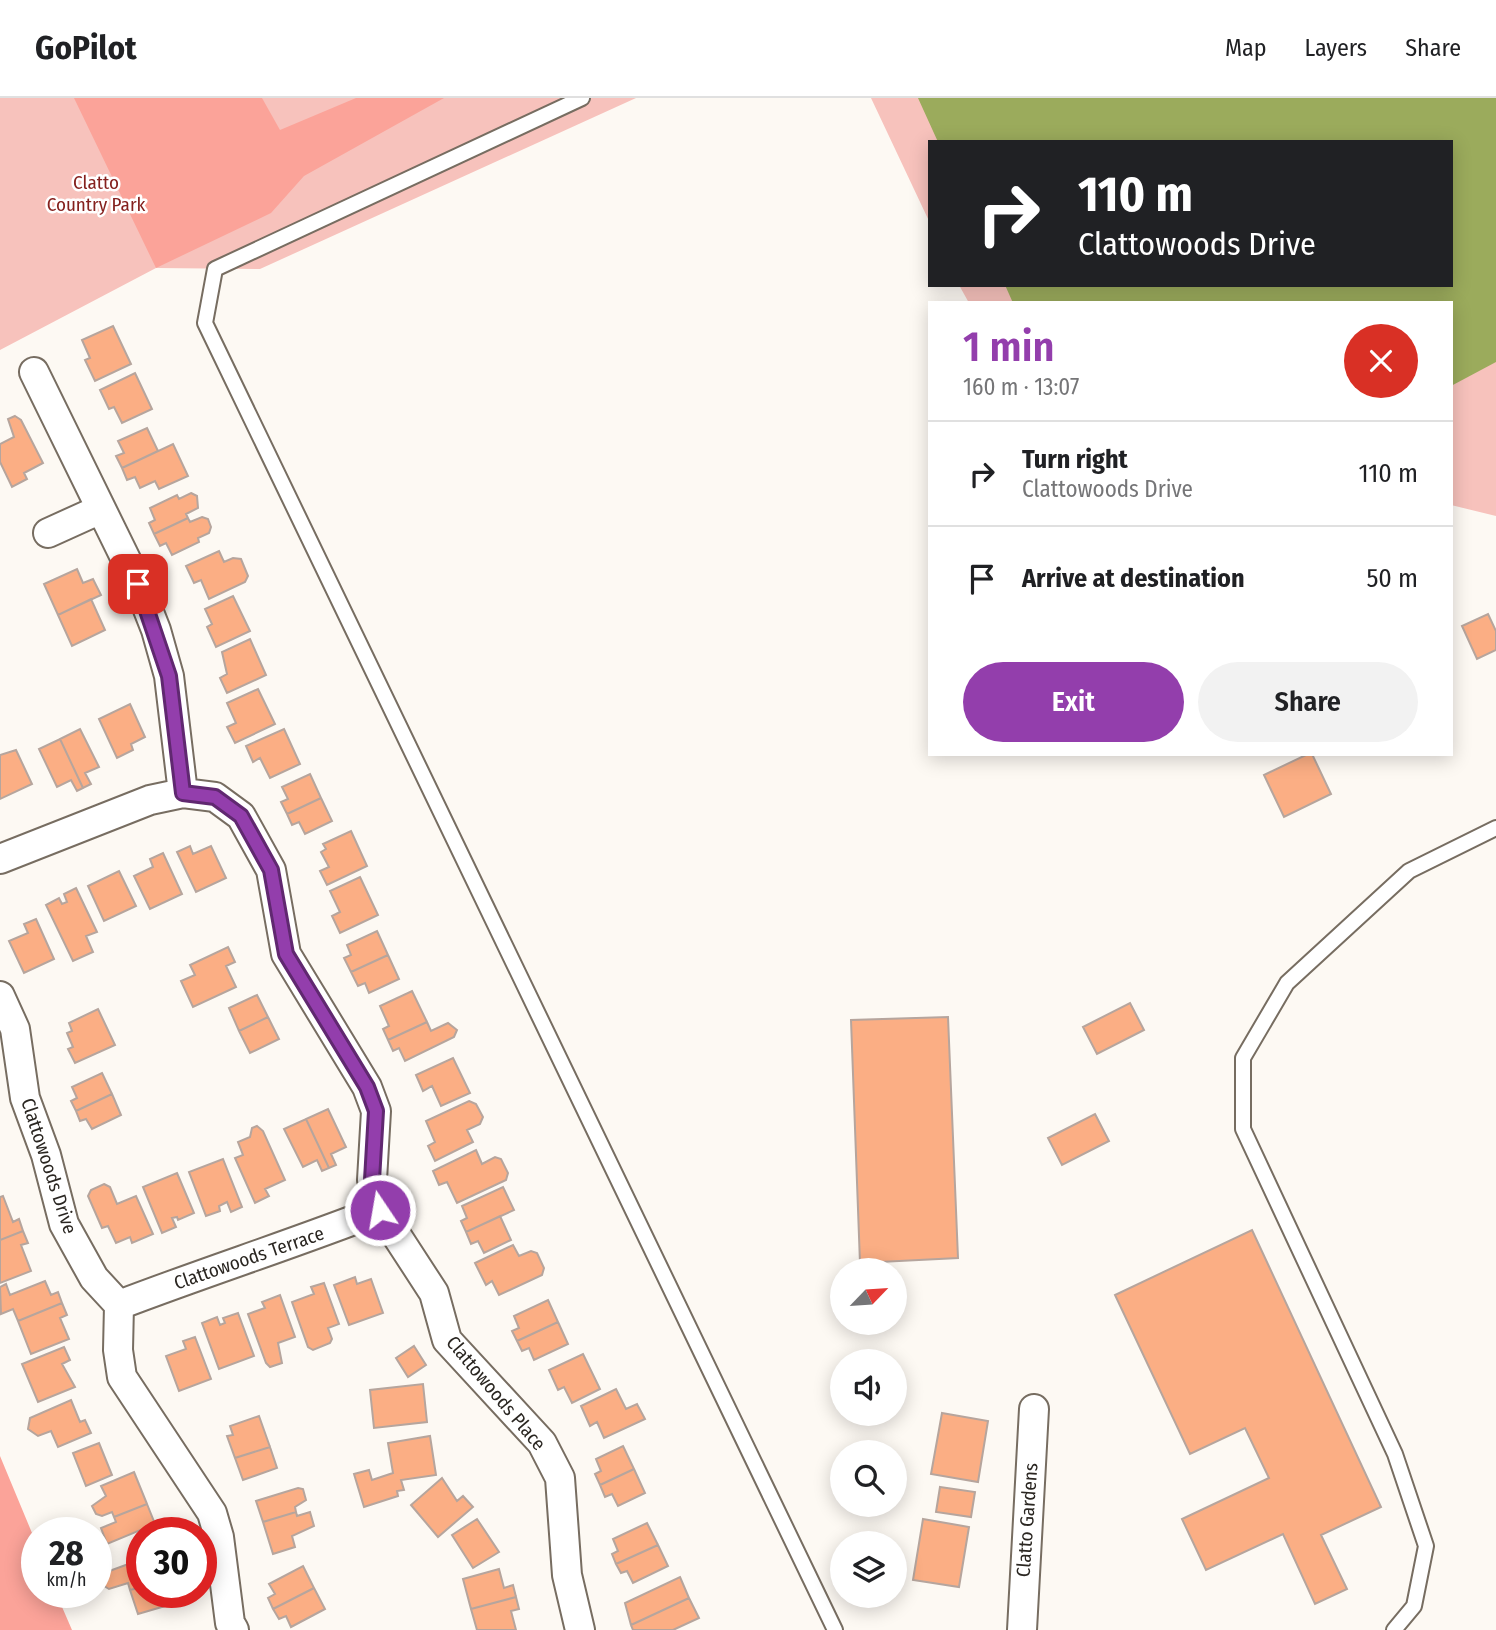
<!DOCTYPE html>
<meta charset="utf-8">
<style>
:root{--surface:#fff;--page:#f2f2f2;--text:#202124;--muted:#757577;--line:#e0e0e0;--accent:#933eac}
body{margin:0;font-family:"Fira Sans Condensed",sans-serif;background:var(--page);color:var(--text);height:100vh;display:flex;flex-direction:column;font-size:26px;white-space:nowrap}
*{box-sizing:border-box;margin:0}
p{font-size:23px;color:var(--muted)}
.icon{flex:none;width:38px;height:38px;fill:none;stroke:currentColor;stroke-width:2;stroke-linecap:round;stroke-linejoin:round}
.map{position:relative;flex:1;overflow:hidden}
.panel{position:absolute;left:928px;top:203px;width:525px;height:455px;display:flex;flex-direction:column;background:var(--surface);border-radius:0px;box-shadow:0 4px 18px #0003}
.panel>*{flex:none}
.guide{position:absolute;left:928px;top:42px;width:525px;height:147px;border-radius:0px;box-shadow:0 4px 18px #0003;background:#202124;color:#fff;overflow:hidden}
.needle{width:46px;rotate:65deg}
.controls{position:absolute;left:830px;top:1160px;display:grid;gap:14px}
.controls a{display:grid;place-items:center;width:77px;height:77px;border-radius:50%;background:var(--surface);box-shadow:0 4px 18px #0003;font-size:35px}
.speed{position:absolute;left:21px;top:1419px;display:flex;gap:14px;font-size:35px;font-weight:700;text-align:center}
.speed>*{display:grid;place-content:center;width:91px;height:91px;border-radius:50%;background:var(--surface);box-shadow:0 4px 18px #0003;line-height:1}
.speed small{font-size:18px;font-weight:400}
.speed .limit{border:10px solid #d22;background:#fff;color:#111}
.pin{position:absolute;display:grid;place-items:center;width:60px;height:60px;color:#fff;margin:-30px;border-radius:14px;box-shadow:0 4px 10px #0006}
.me{position:absolute;width:77px;margin:-38px;rotate:348deg;stroke-linejoin:round;filter:drop-shadow(0 0 5px #0008)}
.turn{display:flex;align-items:center;gap:24px;height:147px;padding:0 35px;font-size:32px}
.turn .icon{width:91px;height:91px;stroke-width:2.5}
.turn b{display:block;font-size:49px;line-height:60px}
.round{display:grid;place-items:center;flex:none;width:74px;height:74px;border-radius:37px;background:var(--page)}
.overview{display:flex;align-items:center;justify-content:space-between;height:119px;padding:0 35px}
h1{font-size:42px;font-weight:600;line-height:52px;color:var(--accent)}
.button{display:flex;gap:14px;margin-top:auto;padding:14px 35px}
.button a{flex:1;height:80px;border-radius:42px;background:var(--accent);color:#fff;font-size:28px;font-weight:600;line-height:80px;text-align:center}
.button a+a{background:var(--page);color:var(--text)}
ul{padding:0;list-style:none}
li{display:flex;align-items:center;gap:21px;height:105px;padding:0 35px;border-top:2px solid var(--line)}
li div{flex:1}
li b{display:block;font-size:26px}
li em{font-style:normal}
header{display:flex;align-items:center;gap:42px;box-sizing:border-box;height:98px;padding:0 35px;background:var(--surface);border-bottom:2px solid var(--line)}
header strong{font-size:33px}
nav{display:flex;gap:38px;margin-inline-start:auto;font-size:24px}
.map>svg:first-child{display:block}
</style>
<header>
<strong>GoPilot</strong>
<nav><a>Map</a><a>Layers</a><a>Share</a></nav>
</header>
<div class="map">
<svg width="1496" height="1532" viewBox="0 0 1496 1532">
<rect width="100%" height="100%" fill="#fdf9f3"/>
<!-- green -->
<path fill="#f7c2bc" d="M 0,0 L 636,0 L 260,171 L 156,170 L 0,252 Z
M 871,0 L 1496,0 L 1496,418 L 1451,407 L 1451,205 L 969,205 L 959,187 L 1451,187 L 1451,44 L 929,44 L 929,123 Z"/>
<!-- forest -->
<path fill="#fba399" d="M 74,0 L 262,0 L 280,32 L 356,0 L 444,0 L 304,78 L 271,115 L 156,170 Z
M 0,1358 L 37,1447 L 37,1494 L 56,1495 L 72,1532 L 0,1532 Z"/>
<!-- water -->
<path fill="#9bab5c" d="M 918,0 L 1496,0 L 1496,264 L 1451,288 L 1451,205 L 1013,205 L 1005,187 L 1451,187 L 1451,44 L 938,44 Z"/>
<!-- building -->
<path fill="#fbae84" stroke="#b6a59d" stroke-width="2" d="M 113,228 L 131,266 L 95,283 L 85,262 L 90,260 L 82,242 Z
M 135,275 L 152,311 L 122,325 L 114,309 L 109,311 L 100,292 Z
M 15,318 L 21,322 L 43,365 L 24,375 L 27,381 L 12,389 L 0,364 L 0,346 L 14,339 L 8,321 Z
M 147,330 L 158,353 L 122,370 L 116,358 L 124,355 L 118,343 Z
M 173,346 L 188,378 L 159,391 L 155,383 L 140,390 L 135,379 L 127,382 L 122,370 Z
M 191,395 L 197,398 L 198,410 L 186,416 L 188,420 L 154,436 L 149,425 L 155,422 L 150,410 L 177,397 L 179,401 Z
M 202,419 L 208,421 L 211,429 L 209,435 L 198,440 L 199,444 L 172,457 L 166,445 L 160,448 L 154,436 L 188,420 L 190,424 Z
M 219,453 L 224,464 L 233,460 L 241,461 L 248,478 L 245,484 L 209,501 L 201,482 L 194,485 L 186,468 Z
M 77,471 L 83,485 L 93,481 L 101,497 L 58,517 L 44,486 Z
M 233,498 L 250,533 L 216,549 L 207,529 L 212,526 L 205,511 Z
M 91,501 L 105,532 L 72,548 L 58,517 Z
M 1488,516 L 1496,533 L 1496,552 L 1477,561 L 1462,528 Z
M 250,541 L 266,577 L 227,595 L 220,580 L 227,576 L 222,554 Z
M 258,591 L 275,626 L 235,645 L 227,629 L 236,625 L 227,605 Z
M 130,606 L 145,639 L 131,646 L 133,652 L 117,660 L 99,621 Z
M 80,631 L 99,669 L 85,675 L 91,686 L 83,690 L 60,641 Z
M 284,631 L 300,666 L 270,680 L 260,660 L 253,664 L 246,648 Z
M 60,641 L 83,690 L 77,693 L 71,682 L 57,689 L 39,651 Z
M 16,652 L 32,686 L 0,701 L 0,657 Z
M 1308,656 L 1312,656 L 1331,696 L 1284,719 L 1264,677 Z
M 310,676 L 321,700 L 287,716 L 281,704 L 288,701 L 282,689 Z
M 321,700 L 332,723 L 305,736 L 299,724 L 292,727 L 287,716 Z
M 351,733 L 367,768 L 327,787 L 320,773 L 329,769 L 321,754 L 326,751 L 323,746 Z
M 190,748 L 193,756 L 211,748 L 226,780 L 196,794 L 177,754 Z
M 163,755 L 182,796 L 150,811 L 134,778 L 153,769 L 150,761 Z
M 119,773 L 136,808 L 104,823 L 88,788 Z
M 360,779 L 378,817 L 340,835 L 332,818 L 340,814 L 330,793 Z
M 76,790 L 97,834 L 86,838 L 93,854 L 73,863 L 46,807 L 59,800 L 62,806 L 67,804 L 64,796 Z
M 36,821 L 54,861 L 24,875 L 9,843 L 28,835 L 24,826 Z
M 377,833 L 388,857 L 351,874 L 344,860 L 351,857 L 347,847 Z
M 228,849 L 235,864 L 226,868 L 236,889 L 193,909 L 181,883 L 195,877 L 190,867 Z
M 388,857 L 399,881 L 369,895 L 365,885 L 358,888 L 351,874 Z
M 412,893 L 427,924 L 388,942 L 383,931 L 389,928 L 380,908 Z
M 257,897 L 268,919 L 239,933 L 229,910 Z
M 1130,905 L 1144,932 L 1097,956 L 1083,929 Z
M 98,911 L 115,947 L 75,965 L 68,951 L 73,949 L 67,935 L 72,933 L 69,925 Z
M 268,919 L 279,941 L 250,955 L 239,933 Z
M 948,919 L 958,1160 L 860,1165 L 851,922 Z
M 427,924 L 431,933 L 448,925 L 457,932 L 454,939 L 405,963 L 399,950 L 393,953 L 388,942 Z
M 453,960 L 470,995 L 441,1008 L 432,988 L 423,993 L 416,977 Z
M 102,975 L 112,996 L 76,1013 L 71,1003 L 77,1000 L 72,989 Z
M 112,996 L 121,1017 L 92,1031 L 86,1021 L 80,1023 L 76,1013 Z
M 469,1003 L 476,1006 L 483,1019 L 480,1026 L 467,1032 L 473,1044 L 435,1063 L 428,1048 L 435,1044 L 426,1023 Z
M 328,1011 L 346,1049 L 331,1056 L 336,1067 L 329,1070 L 306,1021 Z
M 1095,1016 L 1109,1043 L 1062,1067 L 1048,1040 Z
M 306,1021 L 329,1070 L 322,1073 L 317,1062 L 303,1069 L 284,1031 Z
M 257,1028 L 263,1033 L 285,1082 L 265,1091 L 269,1098 L 255,1105 L 235,1060 L 243,1057 L 238,1044 L 250,1039 L 252,1030 Z
M 476,1052 L 482,1066 L 495,1059 L 501,1061 L 508,1075 L 506,1082 L 457,1105 L 447,1084 L 439,1087 L 433,1073 Z
M 223,1061 L 242,1109 L 231,1114 L 227,1104 L 219,1108 L 220,1113 L 206,1118 L 189,1074 Z
M 177,1075 L 194,1115 L 178,1122 L 177,1119 L 172,1120 L 176,1129 L 162,1135 L 143,1089 Z
M 104,1086 L 110,1089 L 117,1106 L 136,1098 L 153,1136 L 132,1145 L 130,1139 L 116,1145 L 108,1128 L 102,1130 L 88,1098 L 91,1092 Z
M 503,1089 L 514,1112 L 466,1134 L 461,1123 L 467,1120 L 462,1108 Z
M 3,1098 L 13,1124 L 19,1121 L 23,1133 L 0,1142 L 0,1099 Z
M 500,1118 L 511,1142 L 484,1155 L 478,1143 L 471,1146 L 466,1134 Z
M 1252,1132 L 1381,1409 L 1321,1437 L 1347,1491 L 1315,1506 L 1283,1436 L 1206,1472 L 1182,1421 L 1269,1380 L 1245,1330 L 1190,1356 L 1115,1197 Z
M 23,1133 L 28,1145 L 21,1147 L 31,1173 L 0,1185 L 0,1142 Z
M 513,1147 L 519,1158 L 531,1153 L 537,1155 L 544,1170 L 542,1177 L 499,1197 L 492,1183 L 486,1187 L 475,1165 Z
M 355,1179 L 357,1186 L 371,1181 L 383,1215 L 349,1227 L 334,1187 Z
M 45,1183 L 51,1197 L 58,1194 L 62,1205 L 18,1223 L 13,1211 L 1,1216 L 0,1189 L 6,1186 L 10,1197 Z
M 324,1185 L 339,1226 L 328,1230 L 332,1241 L 330,1245 L 313,1252 L 308,1249 L 292,1204 L 314,1196 L 311,1189 Z
M 280,1197 L 295,1239 L 278,1245 L 282,1265 L 270,1269 L 266,1265 L 248,1216 L 265,1210 L 262,1204 Z
M 548,1202 L 558,1224 L 517,1243 L 512,1233 L 519,1230 L 514,1218 Z
M 62,1205 L 67,1217 L 60,1220 L 69,1241 L 31,1256 L 18,1223 Z
M 238,1215 L 254,1258 L 219,1271 L 202,1225 L 217,1219 L 220,1227 L 225,1225 L 223,1220 Z
M 558,1224 L 568,1246 L 534,1262 L 529,1250 L 522,1253 L 517,1243 Z
M 195,1239 L 211,1281 L 179,1293 L 166,1258 L 186,1251 L 183,1243 Z
M 414,1248 L 426,1267 L 408,1279 L 396,1260 Z
M 64,1249 L 70,1262 L 62,1266 L 75,1289 L 38,1304 L 22,1266 Z
M 583,1256 L 600,1291 L 572,1305 L 564,1289 L 558,1292 L 549,1272 Z
M 423,1286 L 427,1324 L 374,1330 L 370,1292 Z
M 616,1291 L 626,1311 L 637,1306 L 645,1321 L 604,1340 L 597,1324 L 590,1328 L 581,1308 Z
M 71,1302 L 80,1324 L 85,1322 L 91,1335 L 58,1349 L 51,1333 L 38,1338 L 28,1331 L 30,1320 Z
M 942,1315 L 988,1323 L 978,1384 L 931,1376 Z
M 259,1318 L 270,1349 L 235,1360 L 227,1338 L 233,1337 L 230,1328 Z
M 430,1338 L 436,1377 L 401,1382 L 404,1392 L 397,1393 L 398,1398 L 364,1409 L 354,1376 L 369,1372 L 372,1382 L 393,1375 L 388,1345 Z
M 99,1345 L 112,1377 L 86,1388 L 73,1355 Z
M 623,1348 L 634,1371 L 600,1387 L 595,1376 L 601,1373 L 596,1361 Z
M 270,1349 L 277,1370 L 243,1382 L 235,1360 Z
M 634,1371 L 645,1395 L 618,1408 L 612,1396 L 605,1399 L 600,1387 Z
M 134,1374 L 147,1406 L 114,1419 L 112,1414 L 102,1418 L 96,1416 L 92,1408 L 106,1398 L 101,1388 Z
M 442,1380 L 457,1403 L 463,1398 L 473,1409 L 438,1439 L 411,1407 Z
M 940,1389 L 975,1394 L 971,1419 L 936,1414 Z
M 298,1390 L 303,1391 L 306,1402 L 295,1409 L 296,1414 L 263,1424 L 256,1403 Z
M 147,1406 L 155,1426 L 107,1446 L 101,1430 L 116,1424 L 114,1419 Z
M 296,1414 L 297,1418 L 310,1414 L 314,1428 L 292,1438 L 295,1449 L 273,1456 L 263,1424 Z
M 477,1421 L 499,1454 L 473,1470 L 452,1437 Z
M 923,1421 L 969,1429 L 959,1489 L 913,1482 Z
M 647,1425 L 658,1447 L 616,1466 L 612,1456 L 618,1453 L 613,1441 Z
M 658,1447 L 668,1468 L 633,1485 L 627,1473 L 621,1475 L 616,1466 Z
M 142,1461 L 142,1489 L 130,1492 L 128,1485 L 109,1491 L 104,1488 L 104,1475 Z
M 303,1468 L 314,1490 L 273,1511 L 268,1500 L 275,1496 L 269,1486 Z
M 499,1471 L 504,1490 L 513,1487 L 516,1499 L 471,1511 L 463,1481 Z
M 680,1479 L 689,1500 L 631,1527 L 625,1505 Z
M 142,1489 L 142,1494 L 169,1494 L 172,1506 L 138,1516 L 130,1492 Z
M 314,1490 L 325,1511 L 291,1529 L 286,1518 L 279,1521 L 273,1511 Z
M 516,1499 L 519,1511 L 511,1513 L 516,1532 L 477,1532 L 471,1511 Z
M 689,1500 L 699,1520 L 673,1532 L 633,1532 L 631,1527 Z"/>
<g fill="none" stroke-linecap="round" stroke-linejoin="round">
<!-- service casing -->
<g stroke="#776d61" stroke-width="18">
<path id="service" d="M 582,0 L 215,171 L 205,225 L 835,1532
M 1394,1532 L 1414,1508 L 1426,1448 L 1395,1356 L 1243,1031 L 1243,960 L 1287,885 L 1409,773 L 1496,730"/>
</g>
<!-- minor casing -->
<g stroke="#776d61" stroke-width="32">
<path id="minor" d="M 34,274 L 138,486 L 156,532 L 169,578 L 183,695
M 48,435 L 101,411
M 0,761 L 150,702 L 183,695 L 215,699 L 241,718 L 271,772 L 286,856 L 367,989 L 376,1013 L 372,1082 L 380,1112 L 434,1195 L 447,1242 L 542,1345 L 560,1380 L 567,1477 L 580,1532
M 0,898 L 15,931 L 25,1000 L 46,1057 L 64,1126 L 94,1180 L 119,1207 L 118,1252 L 122,1279 L 212,1415 L 219,1439 L 230,1525 L 234,1532
M 119,1207 C 205,1174 293,1146 380,1112
M 1022,1532 L 1034,1311"/>
</g>
<!-- service -->
<use href="#service" stroke="#fff" stroke-width="14"/>
<!-- minor -->
<use href="#minor" stroke="#fff" stroke-width="28"/>
</g>
<g fill="none" stroke-linecap="round" stroke-linejoin="round">
<!-- route casing -->
<g stroke="#602870" stroke-width="18">
<path id="route" d="M 138,486 L 169,578 L 183,695 L 215,699 L 241,718 L 271,772 L 286,856 L 367,989 L 376,1013 L 372,1082 L 380,1112"/>
</g>
<!-- route -->
<use href="#route" stroke="#933eac" stroke-width="12"/>
</g>
<g text-anchor="middle" dominant-baseline="central" stroke-width="5" stroke-linejoin="round" paint-order="stroke">
<!-- park labels -->
<g font-size="19" fill="#85211e" stroke="#fff">
<text x="96" y="84">Clatto<tspan x="96" dy="22">Country Park</tspan></text>
</g>
<!-- street labels -->
<g font-size="19" fill="#2a2621" stroke="#fff">
<text transform="translate(49 1068) rotate(72)">Clattowoods Drive</text>
<text transform="translate(249 1160) rotate(-19)">Clattowoods Terrace</text>
<text transform="translate(496 1295) rotate(50)">Clattowoods Place</text>
<text transform="translate(1027 1422) rotate(-86)">Clatto Gardens</text>
</g>
</g>
</svg>
<div class="controls">
<a><svg class="needle" viewBox="-14 -14 28 28"><path d="M0-13l5 13h-10z" fill="#e53935"/><path d="M0 13l5-13h-10z" fill="#757577"/></svg></a>
<a><svg class="icon" aria-label="sound" viewBox="0 0 24 24"><path d="M4 9h4l5-4v14l-5-4H4zM17 9q2 3 0 6"/></svg></a>
<a><svg class="icon" aria-label="search" viewBox="0 0 24 24"><circle cx="10" cy="10" r="6"/><path d="M15 15l6 6"/></svg></a>
<a><svg class="icon" aria-label="layers" viewBox="0 0 24 24"><path d="M12 4l9 5-9 5-9-5zM3 14l9 5 9-5"/></svg></a>
</div>
<div class="speed"><div>28<small>km/h</small></div><div class="limit">30</div></div>
<div class="pin" style="left:138px;top:486px;background:#d93025"><svg class="icon" aria-label="arrive" viewBox="0 0 24 24"><path d="M6 21V4h12l-3 4 3 4H6"/></svg></div>
<svg class="me" style="left:380px;top:1112px" viewBox="-20 -20 40 40"><circle r="17" fill="#933eac" stroke="#fff" stroke-width="3"/><path d="M0-11L8 9 0 5-8 9z" fill="#fff"/></svg>
<div class="guide">
<div class="turn"><svg class="icon" aria-label="right" viewBox="0 0 24 24"><path d="M7 20v-9h11M14 6l5 5-5 5"/></svg><div><b>110 m</b>Clattowoods Drive</div></div>
</div>
<section class="panel">
<div class="overview"><div><h1>1 min</h1><p>160 m · 13:07</p></div><a class="round" style="background:#d93025;color:#fff"><svg class="icon" aria-label="close" viewBox="0 0 24 24"><path d="M6 6l12 12M18 6L6 18"/></svg></a></div>
<ul>
<li><svg class="icon" aria-label="right" viewBox="0 0 24 24"><path d="M7 20v-9h11M14 6l5 5-5 5"/></svg><div><b>Turn right</b><p>Clattowoods Drive</p></div><em>110 m</em></li>
<li><svg class="icon" aria-label="arrive" viewBox="0 0 24 24"><path d="M6 21V4h12l-3 4 3 4H6"/></svg><div><b>Arrive at destination</b></div><em>50 m</em></li>
</ul>
<div class="button"><a>Exit</a><a>Share</a></div>
</section>
</div>
